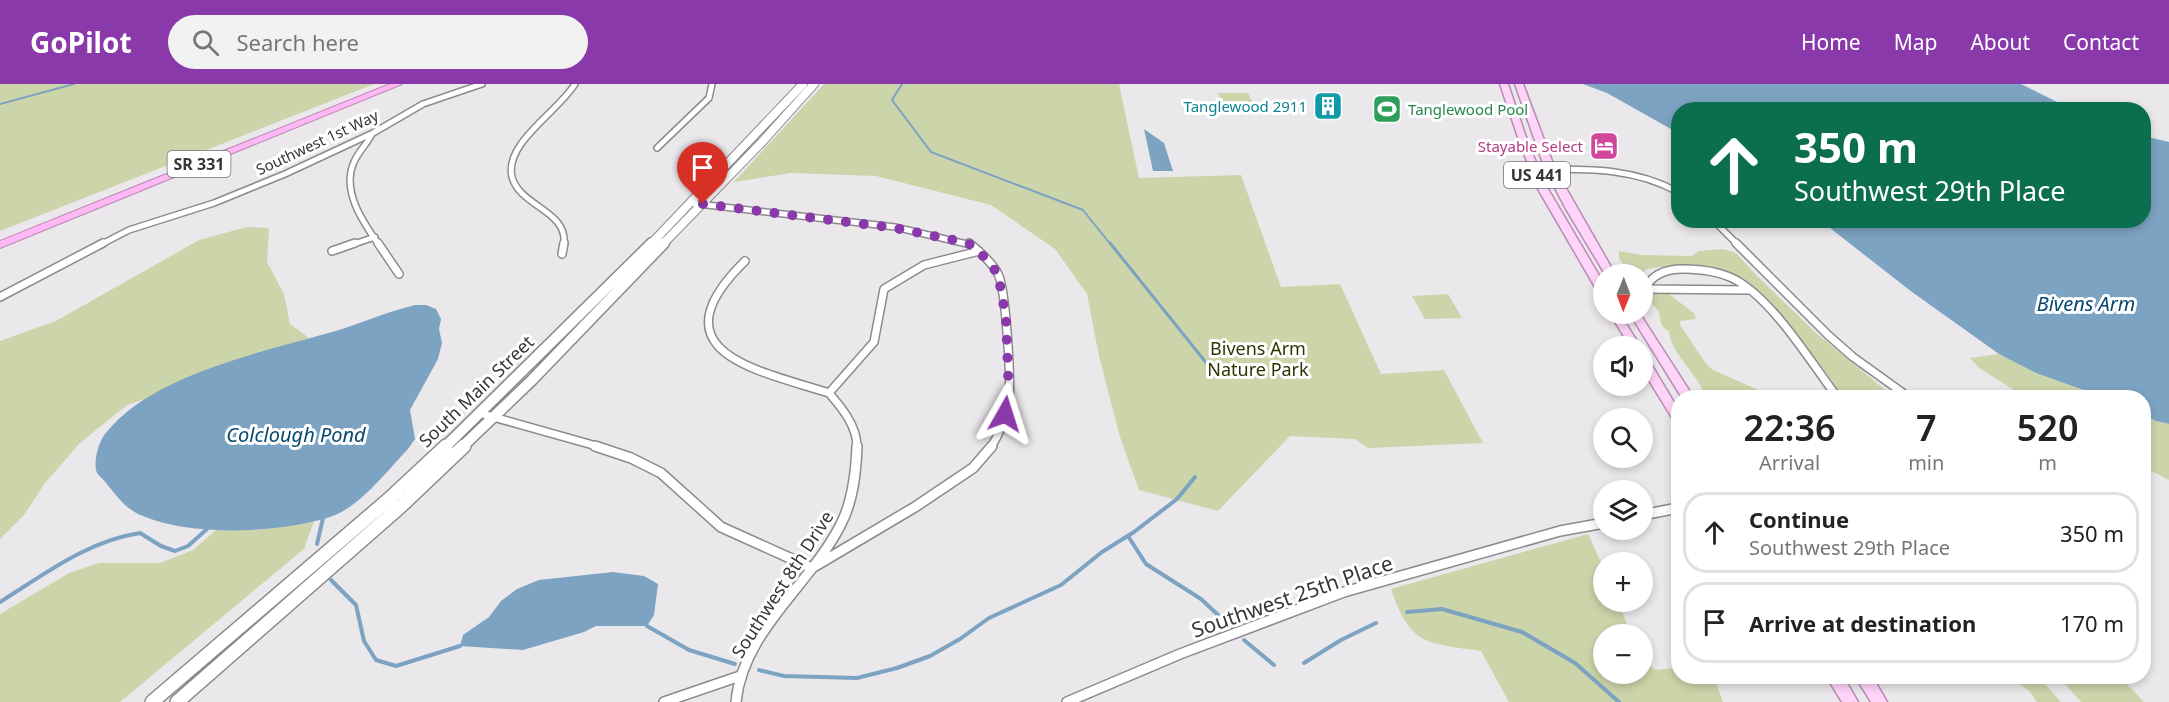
<!DOCTYPE html>
<meta charset="utf-8">
<style>
:root{--surface:#fff;--page:#f2f2f2;--text:#222;--muted:#767676;--line:#e0e0e0;--accent:#8939a9}
body{margin:0;font-family:"Noto Sans",sans-serif;background:var(--page);color:var(--text);height:100vh;display:flex;flex-direction:column;font-size:22px;white-space:nowrap}
*{box-sizing:border-box;margin:0}
p{font-size:20px;color:var(--muted)}
.icon{flex:none;width:33px;height:33px;fill:none;stroke:currentColor;stroke-width:2;stroke-linecap:round;stroke-linejoin:round}
.map{position:relative;flex:1;overflow:hidden}
.side{position:absolute;left:1671px;top:306px;width:480px;height:294px;display:flex;flex-direction:column;background:var(--surface);border-radius:24px;box-shadow:0 3px 9px #0003}
.side>*{flex:none}
.banner{position:absolute;left:1671px;top:18px;width:480px;height:126px;border-radius:24px;box-shadow:0 3px 9px #0003;background:#0b6e4f;color:#fff;overflow:hidden}
.needle{width:39px;rotate:181deg}
.fabs{position:absolute;left:1593px;top:180px;display:grid;gap:12px}
.fabs a{display:grid;place-items:center;width:60px;height:60px;border-radius:50%;background:var(--surface);box-shadow:0 3px 9px #0003;font-size:30px}
.pin{position:absolute;display:grid;place-items:center;width:51px;height:51px;color:#fff;margin:-62px -26px;border-radius:50% 50% 50% 0;rotate:-45deg;box-shadow:0 0 6px #0007}
.pin .icon{rotate:45deg}
.me{position:absolute;width:66px;margin:-33px;rotate:6deg;stroke-linejoin:round;filter:drop-shadow(0 0 4px #0008)}
.turn{display:flex;align-items:center;gap:21px;height:126px;padding:0 24px;font-size:27px}
.turn .icon{width:78px;height:78px;stroke-width:2.5}
.turn b{display:block;font-size:42px;line-height:51px}
.eta{display:flex;justify-content:space-evenly;align-items:center;height:102px;text-align:center}
.eta b{font-size:36px;font-weight:600;line-height:42px}
ul{padding:0;list-style:none}
li{display:flex;align-items:center;gap:18px;height:81px;margin:0 12px 9px;padding:0 12px;border:3px solid var(--line);border-radius:24px}
li div{flex:1}
li b{display:block;font-size:22px}
li em{font-style:normal}
header{display:flex;align-items:center;gap:36px;box-sizing:border-box;height:84px;padding:0 30px;background:var(--accent);color:#fff}
header strong{font-size:28px}
nav{display:flex;gap:33px;margin-inline-start:auto;font-size:21px}
.search{width:420px;height:54px;background:var(--page);display:flex;align-items:center;gap:15px;box-sizing:border-box;padding:0 21px;border-radius:33px;color:var(--muted);font-size:22px}
.map>svg:first-child{display:block}
</style>
<header>
<strong>GoPilot</strong>
<div class="search"><svg class="icon" aria-label="search" viewBox="0 0 24 24"><circle cx="10" cy="10" r="6"/><path d="M15 15l6 6"/></svg>Search here</div>
<nav><a>Home</a><a>Map</a><a>About</a><a>Contact</a></nav>
</header>
<div class="map">
<svg width="2169" height="618" viewBox="0 0 2169 618">
<rect width="100%" height="100%" fill="#ebe8ec"/>
<!-- green -->
<path fill="#ccd4a9" d="M 0,0 L 374,0 L 0,147 Z
M 824,0 L 1119,0 L 1139,94 L 1241,91 L 1281,203 L 1340,200 L 1381,290 L 1444,286 L 1483,359 L 1368,364 L 1355,355 L 1290,352 L 1218,427 L 1139,406 L 1120,353 L 1099,272 L 1087,210 L 1055,165 L 991,121 L 876,92 L 791,89 L 734,98 Z
M 1218,9 L 1248,9 L 1254,22 L 1223,23 Z
M 247,143 L 269,144 L 267,178 L 284,210 L 290,240 L 309,254 L 192,292 L 148,314 L 127,321 L 80,359 L 45,399 L 24,431 L 0,455 L 0,257 L 56,237 L 199,156 Z
M 1723,165 L 1736,169 L 1758,193 L 1816,249 L 1894,313 L 1843,313 L 1788,240 L 1755,206 L 1741,196 L 1695,183 L 1660,183 L 1647,185 L 1641,190 L 1631,190 L 1619,175 L 1619,167 L 1641,171 L 1692,172 L 1699,167 Z
M 1643,208 L 1666,208 L 1694,229 L 1696,235 L 1680,237 L 1680,241 L 1707,281 L 1713,286 L 1763,308 L 1760,313 L 1706,313 C 1697,288 1671,271 1669,247 C 1658,242 1662,236 1658,227 C 1654,220 1646,217 1643,208 Z
M 1448,210 L 1462,234 L 1425,235 L 1412,212 Z
M 1999,270 L 2036,289 L 2103,313 L 2025,313 L 1979,284 L 1970,274 Z
M 2144,331 L 2156,337 L 2169,340 L 2169,396 L 2144,383 Z
M 314,437 L 304,465 L 120,618 L 0,618 L 0,530 L 69,489 L 99,479 L 160,479 L 193,466 L 216,446 C 248,447 283,445 314,437 Z
M 1588,450 L 1603,483 L 1604,518 L 1618,518 L 1631,550 L 1604,550 L 1604,590 L 1642,590 L 1643,576 L 1655,586 L 1678,584 L 1678,592 L 1714,593 L 1723,618 L 1509,618 L 1481,567 C 1427,559 1410,562 1391,505 Z
M 2012,593 L 2039,593 L 2061,618 L 2037,618 L 2030,608 Z
M 2059,593 L 2120,593 L 2144,618 L 2081,618 Z"/>
<!-- water -->
<path fill="#7da3c2" d="M 1583,0 L 2021,0 L 2071,25 L 1678,26 L 1678,49 L 1607,9 Z
M 1144,45 L 1164,59 L 1173,87 L 1153,87 Z
M 2144,52 L 2169,58 L 2169,340 L 2156,337 L 2144,331 L 2144,314 L 2103,313 L 2036,289 L 1999,270 L 1912,208 L 1821,137 L 2144,136 Z
M 415,221 L 426,221 L 436,225 L 441,235 L 439,245 L 442,259 L 438,275 L 410,326 L 415,355 L 408,365 C 386,388 360,423 330,433 C 280,449 192,453 143,432 C 126,426 117,412 106,399 C 104,396 99,392 97,389 C 93,379 98,359 105,350 C 153,288 270,267 342,245 C 366,237 390,227 415,221 Z
M 613,488 L 644,492 L 658,500 L 654,531 L 647,542 L 596,542 L 584,548 L 523,566 L 460,562 L 463,551 L 489,533 L 501,517 L 517,505 L 539,496 Z"/>
<g fill="none" stroke-linecap="round" stroke-linejoin="round">
<!-- stream-far2 -->
<path stroke="#7da3c2" stroke-width="2" d="M 902,0 L 892,16 L 931,68 L 1083,126 L 1111,161
M 0,20 L 74,0"/>
<!-- stream-far1 -->
<path stroke="#7da3c2" stroke-width="3" d="M 1110,159 L 1212,286"/>
<!-- stream -->
<path stroke="#7da3c2" stroke-width="4" d="M 1128,452 L 1146,480 L 1201,515 L 1232,544
M 317,460 L 323,434
M 331,496 L 356,521 L 364,557 L 376,576 L 396,582 L 460,562
M 0,518 C 45,490 87,457 140,449 L 161,462 L 175,467 L 188,462 L 207,445
M 1407,528 L 1442,525 L 1522,548 L 1575,579 L 1619,618
M 647,542 L 689,566 L 735,580
M 1244,556 L 1274,581
M 1304,579 L 1341,556 L 1376,539
M 759,586 L 784,592 L 857,594 L 897,584 L 930,572 L 960,555 L 989,534 L 1061,501 L 1102,468 L 1134,448 L 1177,415 L 1195,393"/>
<!-- street-far2 casing -->
<g stroke="#8d8a8d" stroke-width="8">
<path id="street-far2" d="M 372,50 C 367,60 358,68 354,78 C 341,107 363,138 379,161
M 657,64 L 709,14 L 712,0
M 1534,85 C 1584,85 1633,83 1678,108
M 690,119 L 895,143 L 971,161
M 1713,136 L 1738,161
M 100,161 L 129,146 L 214,119 L 285,90 L 373,49 L 423,20 L 482,0
M 351,161 L 375,153
M 564,161 C 568,126 520,123 512,93 C 504,59 558,28 575,0"/>
</g>
<!-- street-far1 casing -->
<g stroke="#8d8a8d" stroke-width="10">
<path id="street-far1" d="M 378,159 L 399,190
M 969,159 C 979,167 992,178 998,190 C 1006,205 1011,296 1009,315 C 1006,333 1001,348 991,363
M 1736,159 L 1828,251 L 1853,273 L 1910,314
M 332,167 L 355,159
M 562,170 L 564,159
M 745,177 C 652,268 757,286 829,309
M 1642,205 L 1749,206
M 1645,205 C 1652,190 1666,185 1683,185 C 1700,185 1721,188 1736,196 C 1775,218 1811,279 1838,314
M 0,213 L 103,159
M 479,329 L 600,363
M 857,363 C 857,342 842,324 829,309 L 874,258 L 884,205 L 924,181 L 979,167"/>
</g>
<!-- street casing -->
<g stroke="#8d8a8d" stroke-width="12">
<path id="street" d="M 595,362 L 631,374 L 661,389 L 721,443 L 812,484 L 915,423 L 973,384 L 992,362
M 1642,431 L 1678,424
M 664,618 L 740,592
M 736,618 C 743,547 809,502 840,442 C 853,418 856,389 857,362
M 1067,618 L 1180,570 L 1344,508 L 1560,447 L 1604,439"/>
</g>
<!-- secondary-far2 casing -->
<g stroke="#8d8a8d" stroke-width="10">
<path id="secondary-far2" d="M 650,161 L 803,0
M 662,161 L 762,58 L 814,0"/>
</g>
<!-- secondary-far1 casing -->
<g stroke="#8d8a8d" stroke-width="13">
<path id="secondary-far1" d="M 445,363 L 652,159
M 462,363 L 532,296 L 664,159"/>
</g>
<!-- secondary casing -->
<g stroke="#8d8a8d" stroke-width="16">
<path id="secondary" d="M 152,618 L 388,416 L 446,362
M 177,618 L 402,421 L 464,362"/>
</g>
<!-- primary casing -->
<g stroke="#b98ab2" stroke-width="3">
<path id="primary" d="M 1500,0 L 1508,0 L 1529,62 L 1548,105 L 1604,200 L 1604,213 L 1599,210 L 1538,105 L 1521,62 Z
M 1515,0 L 1523,0 L 1555,85 L 1615,190 L 1605,190 L 1566,125 L 1545,85 Z
M 1610,230 L 1620,230 L 1640,262 L 1630,262 Z
M 1630,230 L 1640,230 L 1694,314 L 1682,314 Z
M 1642,272 L 1648,275 L 1678,325 L 1678,338 L 1674,337 L 1642,285 Z
M 1826,592 L 1843,592 L 1858,618 L 1842,618 Z
M 1855,592 L 1872,592 L 1887,618 L 1871,618 Z"/>
</g>
<!-- highway casing -->
<g stroke="#b98ab2" stroke-width="2">
<path id="highway" d="M 390,0 L 402,0 L 0,164 L 0,157 Z"/>
</g>
<!-- street-far2 -->
<use href="#street-far2" stroke="#fff" stroke-width="5"/>
<!-- street-far1 -->
<use href="#street-far1" stroke="#fff" stroke-width="7"/>
<!-- street -->
<use href="#street" stroke="#fff" stroke-width="9"/>
<!-- secondary-far2 -->
<use href="#secondary-far2" stroke="#fff" stroke-width="8"/>
<!-- secondary-far1 -->
<use href="#secondary-far1" stroke="#fff" stroke-width="10"/>
<!-- secondary -->
<use href="#secondary" stroke="#fff" stroke-width="13"/>
<!-- primary -->
<use href="#primary" fill="#ffd4f9" fill-rule="evenodd"/>
<!-- highway -->
<use href="#highway" fill="#ffb7f5" fill-rule="evenodd"/>
</g>
<g fill="none" stroke-linecap="round" stroke-linejoin="round">
<!-- route -->
<path stroke="#8939a9" stroke-width="10" stroke-dasharray="0 18" d="M 703,120 L 895,144 L 968,159 L 979,167 L 998,190 L 1006,234 L 1009,314 L 1005,330"/>
</g>
<!-- icons -->
<defs>
<g id="building-square" transform="scale(1.5)"><rect x="-9" y="-9" width="18" height="18" rx="4" fill="#0f9aa8" stroke="#fff"/><path d="M-4-6H4V6H1V3H-1V6H-4ZM-2.5-4.3h1.7v1.8h-1.7ZM.8-4.3h1.7v1.8H.8ZM-2.5-1h1.7V.8h-1.7ZM.8-1h1.7V.8H.8Z" fill="#fff"/></g>
<g id="stadium-square" transform="scale(1.5)"><rect x="-9" y="-9" width="18" height="18" rx="4" fill="#2e9e5b" stroke="#fff"/><path d="M0-5a6.5 5 0 1 0 0 10a6.5 5 0 1 0 0-10ZM-3.5-1.8h7v3.6h-7Z" fill="#fff"/></g>
<g id="hotel-square" transform="scale(1.5)"><rect x="-9" y="-9" width="18" height="18" rx="4" fill="#d1479c" stroke="#fff"/><path d="M-6-4.5h1.5V1H6V5H4.5V3h-9V5H-6ZM-4 0a1.8 1.8 0 1 1 3.6 0ZM.5 0V-2.5h3Q6-2.5 6 0Z" fill="#fff"/></g>
</defs>
<g fill-rule="evenodd">
<use href="#building-square" x="1328" y="22"/>
<use href="#stadium-square" x="1387" y="25"/>
<use href="#hotel-square" x="1604" y="62"/>
</g>
<g text-anchor="middle" dominant-baseline="central" stroke-width="6" stroke-linejoin="round" paint-order="stroke">
<!-- far-culture labels -->
<g font-size="15" fill="#0d838f" stroke="#fff" text-anchor="end">
<text x="1307" y="22">Tanglewood 2911</text>
</g>
<!-- far-leisure labels -->
<g font-size="15" fill="#27864d" stroke="#fff" text-anchor="start">
<text x="1408" y="25">Tanglewood Pool</text>
</g>
<!-- far-street labels -->
<g font-size="15" fill="#373637" stroke="#fff">
<text transform="translate(317 58) rotate(-25)">Southwest 1st Way</text>
</g>
<!-- far-hotel labels -->
<g font-size="15" fill="#b23c85" stroke="#fff" text-anchor="end">
<text x="1583" y="62">Stayable Select</text>
</g>
<!-- shield labels -->
<g fill="#fff" stroke="#737273" stroke-width="1.5">
<rect x="167.5" y="67" width="63" height="26" rx="4.5"/>
<rect x="1504" y="78" width="66" height="26" rx="4.5"/>
</g>
<g font-size="16" font-weight="bold" fill="#373637">
<text x="199" y="80">SR 331</text>
<text x="1537" y="91">US 441</text>
</g>
<!-- park labels -->
<g font-size="18" fill="#2f3500" stroke="#fff">
<text x="1258" y="264">Bivens Arm<tspan x="1258" dy="21">Nature Park</tspan></text>
</g>
<!-- street labels -->
<g font-size="18" fill="#373637" stroke="#fff">
<text transform="translate(476 307) rotate(-44)">South Main Street</text>
<text transform="translate(782 500) rotate(-57)">Southwest 8th Drive</text>
</g>
<!-- water labels -->
<g font-size="20" font-style="italic" fill="#064871" stroke="#fff">
<text x="2086" y="219">Bivens Arm</text>
<text x="296" y="350">Colclough Pond</text>
</g>
<!-- near-street labels -->
<g font-size="21" fill="#373637" stroke="#fff">
<text transform="translate(1292 512) rotate(-19)">Southwest 25th Place</text>
</g>
</g>
</svg>
<div class="fabs">
<a><svg class="needle" viewBox="-14 -14 28 28"><path d="M0-13l5 13h-10z" fill="#e53935"/><path d="M0 13l5-13h-10z" fill="#767676"/></svg></a>
<a><svg class="icon" aria-label="sound" viewBox="0 0 24 24"><path d="M4 9h4l5-4v14l-5-4H4zM17 9q2 3 0 6"/></svg></a>
<a><svg class="icon" aria-label="search" viewBox="0 0 24 24"><circle cx="10" cy="10" r="6"/><path d="M15 15l6 6"/></svg></a>
<a><svg class="icon" aria-label="layers" viewBox="0 0 24 24"><path d="M12 4l9 5-9 5-9-5zM3 14l9 5 9-5"/></svg></a>
<a>+</a>
<a>−</a>
</div>
<div class="pin" style="left:703px;top:120px;background:#d93025"><svg class="icon" aria-label="arrive" viewBox="0 0 24 24"><path d="M6 21V4h12l-3 4 3 4H6"/></svg></div>
<svg class="me" style="left:1005px;top:330px" viewBox="-20 -20 40 40"><path d="M0-17L14 15 0 8-14 15z" fill="#8939a9" stroke="#fff" stroke-width="4"/></svg>
<div class="banner">
<div class="turn"><svg class="icon" aria-label="ahead" viewBox="0 0 24 24"><path d="M12 20V5M6 11l6-6 6 6"/></svg><div><b>350 m</b>Southwest 29th Place</div></div>
</div>
<section class="side">
<div class="eta">
<div><b>22:36</b><p>Arrival</p></div>
<div><b>7</b><p>min</p></div>
<div><b>520</b><p>m</p></div>
</div>
<ul>
<li><svg class="icon" aria-label="ahead" viewBox="0 0 24 24"><path d="M12 20V5M6 11l6-6 6 6"/></svg><div><b>Continue</b><p>Southwest 29th Place</p></div><em>350 m</em></li>
<li><svg class="icon" aria-label="arrive" viewBox="0 0 24 24"><path d="M6 21V4h12l-3 4 3 4H6"/></svg><div><b>Arrive at destination</b></div><em>170 m</em></li>
</ul>
</section>
</div>
